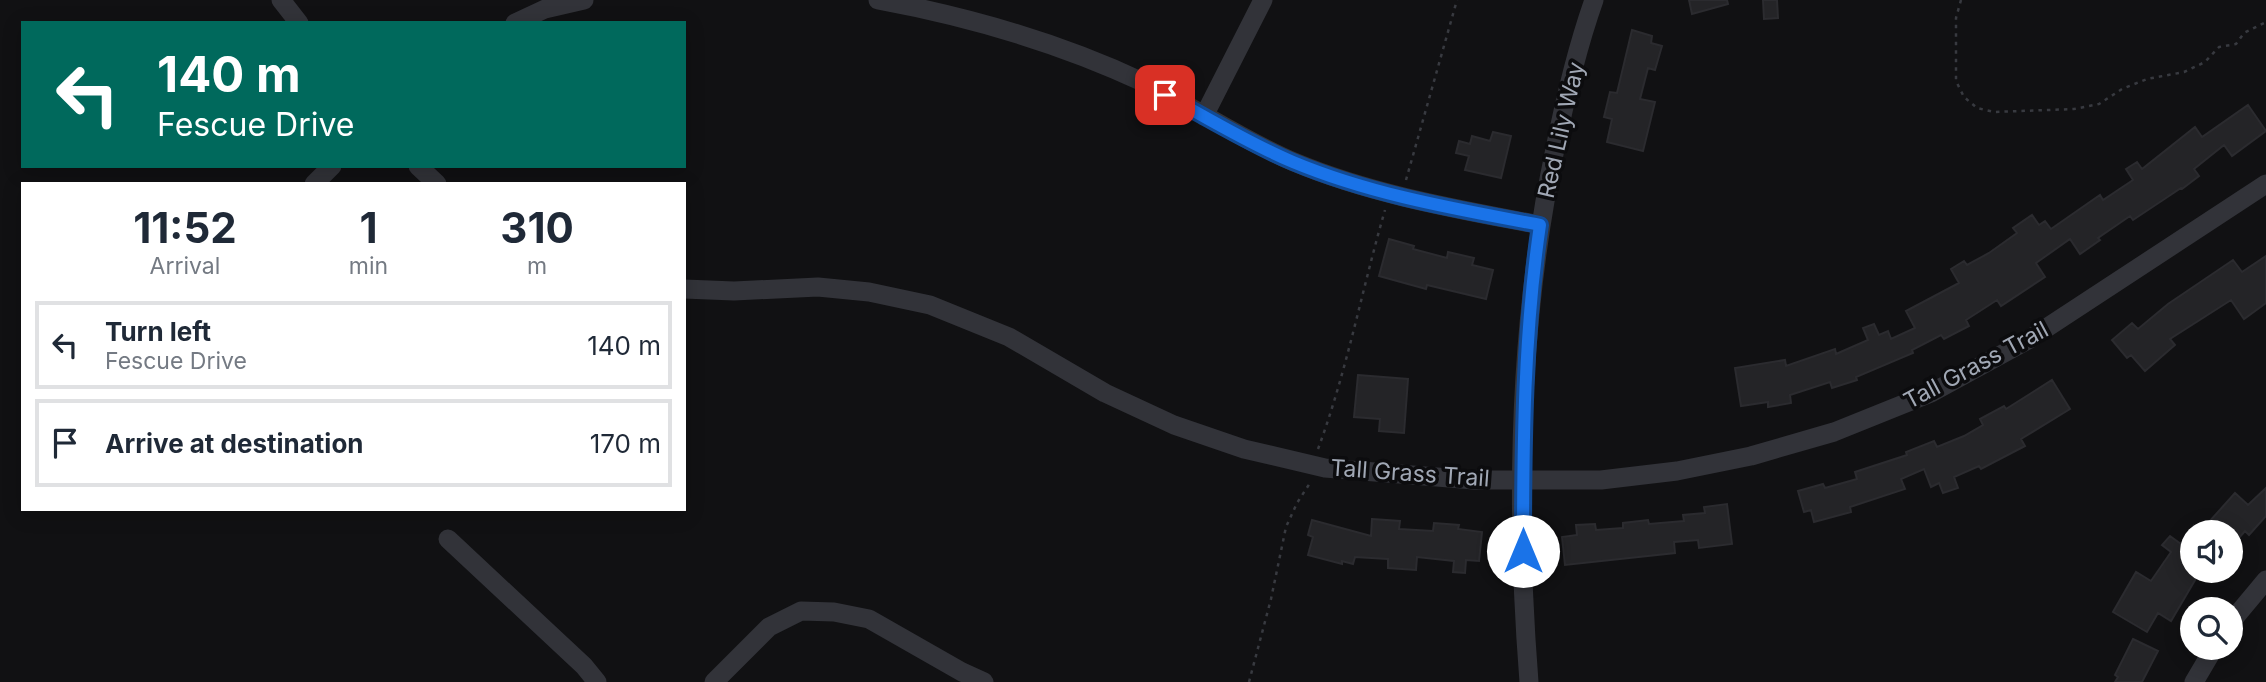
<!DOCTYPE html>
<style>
:root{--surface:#fff;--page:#f6f6f7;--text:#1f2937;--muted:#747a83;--line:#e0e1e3}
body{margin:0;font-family:Inter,sans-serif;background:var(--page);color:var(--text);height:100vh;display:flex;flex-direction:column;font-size:26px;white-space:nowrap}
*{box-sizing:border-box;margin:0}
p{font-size:23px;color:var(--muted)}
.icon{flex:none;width:38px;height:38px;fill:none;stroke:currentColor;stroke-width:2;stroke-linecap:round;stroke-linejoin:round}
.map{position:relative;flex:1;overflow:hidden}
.drawer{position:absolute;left:21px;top:182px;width:665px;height:329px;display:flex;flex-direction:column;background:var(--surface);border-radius:0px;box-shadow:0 4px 18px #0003}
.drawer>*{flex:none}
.hud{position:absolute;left:21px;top:21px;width:665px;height:147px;border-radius:0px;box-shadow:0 4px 18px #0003;background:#00695c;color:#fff;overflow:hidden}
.tools{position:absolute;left:2180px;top:520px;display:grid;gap:14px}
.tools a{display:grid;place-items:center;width:63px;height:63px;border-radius:50%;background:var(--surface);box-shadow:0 4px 18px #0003;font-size:35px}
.pin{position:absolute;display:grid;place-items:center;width:60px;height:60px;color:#fff;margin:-30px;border-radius:14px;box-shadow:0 4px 10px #0006}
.me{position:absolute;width:77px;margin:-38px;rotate:0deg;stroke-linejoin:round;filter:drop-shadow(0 0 5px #0008)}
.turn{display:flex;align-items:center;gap:24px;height:147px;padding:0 21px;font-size:32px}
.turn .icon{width:91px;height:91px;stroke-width:2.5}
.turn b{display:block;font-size:49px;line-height:60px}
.eta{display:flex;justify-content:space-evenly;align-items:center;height:119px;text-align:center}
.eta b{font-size:42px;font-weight:700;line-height:49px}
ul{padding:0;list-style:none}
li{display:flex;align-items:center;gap:21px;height:88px;margin:0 14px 10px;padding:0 7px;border:4px solid var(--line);border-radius:0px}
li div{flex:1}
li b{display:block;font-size:26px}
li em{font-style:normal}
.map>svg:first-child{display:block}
</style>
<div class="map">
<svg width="2266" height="682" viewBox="0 0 2266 682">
<rect width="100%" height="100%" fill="#111113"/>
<!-- building -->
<path fill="#242427" stroke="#2b2b2f" stroke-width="2" d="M 1689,0 L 1727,0 L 1728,4 L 1692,14 Z
M 1763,0 L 1777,0 L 1778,18 L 1764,19 Z
M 1632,30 L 1652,36 L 1651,43 L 1662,46 L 1655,70 L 1648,68 L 1640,99 L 1655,102 L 1643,151 L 1607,142 L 1612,119 L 1604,117 L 1610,92 L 1617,93 Z
M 2248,105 L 2266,131 L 2232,156 L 2224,145 L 2194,169 L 2199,176 L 2182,189 L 2181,188 L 2133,220 L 2130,216 L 2098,238 L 2100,240 L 2080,254 L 2070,239 L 2036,263 L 2045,277 L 2001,306 L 1997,300 L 1966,320 L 1969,326 L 1944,339 L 1941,335 L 1912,350 L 1913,353 L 1856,377 L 1857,380 L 1832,388 L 1830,382 L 1790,395 L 1791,403 L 1768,407 L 1768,402 L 1741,406 L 1735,368 L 1785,360 L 1786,366 L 1835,349 L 1836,354 L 1868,340 L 1863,328 L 1874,324 L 1879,335 L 1888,331 L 1891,339 L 1915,328 L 1906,311 L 1959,283 L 1951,269 L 1964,261 L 1967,265 L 1989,253 L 2017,233 L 2013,228 L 2032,215 L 2039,225 L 2045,221 L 2051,229 L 2100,195 L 2103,200 L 2133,180 L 2126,169 L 2137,162 L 2142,169 L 2195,127 L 2202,137 Z
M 1493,132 L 1511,136 L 1501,178 L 1465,170 L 1469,156 L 1456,153 L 1459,141 L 1470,144 L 1472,136 L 1490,141 Z
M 1389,239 L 1414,246 L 1413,249 L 1447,258 L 1448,252 L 1474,258 L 1472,265 L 1493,270 L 1486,299 L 1427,285 L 1426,289 L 1379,276 Z
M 2266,256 L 2266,303 L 2244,319 L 2231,300 L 2170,339 L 2175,345 L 2145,371 L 2131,355 L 2127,358 L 2112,340 L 2132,323 L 2138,329 L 2168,304 L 2233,260 L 2242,272 Z
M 1358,375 L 1408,379 L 1404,433 L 1379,431 L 1380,419 L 1354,417 Z
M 2052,380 L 2070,409 L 2021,439 L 2025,446 L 1981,469 L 1979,466 L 1954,477 L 1958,488 L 1943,493 L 1939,483 L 1931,487 L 1924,469 L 1901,479 L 1905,489 L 1850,507 L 1851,512 L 1814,522 L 1811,510 L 1804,512 L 1798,491 L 1823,484 L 1825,488 L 1857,479 L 1855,472 L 1907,455 L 1906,452 L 1934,441 L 1937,447 L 1964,436 L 1983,425 L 1980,419 L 2004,406 L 2006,409 Z
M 2266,488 L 2266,516 L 2249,535 L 2245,531 L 2231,547 L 2231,532 L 2220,532 L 2209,522 L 2235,493 L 2248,505 Z
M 1727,504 L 1732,544 L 1699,548 L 1698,540 L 1674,542 L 1675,553 L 1565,565 L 1562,537 L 1577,535 L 1576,525 L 1595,524 L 1596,530 L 1623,528 L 1623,523 L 1648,520 L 1649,524 L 1684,521 L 1683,515 L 1705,513 L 1704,507 Z
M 1372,519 L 1400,521 L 1399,529 L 1433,531 L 1434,523 L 1459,525 L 1458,529 L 1482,532 L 1479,561 L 1466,560 L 1465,573 L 1453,572 L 1454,561 L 1417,557 L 1416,570 L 1388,568 L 1388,559 L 1355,557 L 1353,564 L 1342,561 L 1342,564 L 1308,555 L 1313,537 L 1308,535 L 1312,520 L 1371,536 Z
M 2193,527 L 2193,570 L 2201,570 L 2171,621 L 2158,613 L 2147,632 L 2113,612 L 2136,572 L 2151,581 L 2171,552 L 2162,545 L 2170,536 L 2181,544 Z
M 2133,639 L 2158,651 L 2142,682 L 2115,682 L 2118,677 L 2115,675 Z"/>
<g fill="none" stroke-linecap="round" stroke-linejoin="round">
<!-- path -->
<path stroke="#383a40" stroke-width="2.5" stroke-dasharray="3.5 5" stroke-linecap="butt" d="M 1961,0 L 1956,18 L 1956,81 L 1964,97 L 1977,108 L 1994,112 L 2074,109 L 2099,104 L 2122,89 L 2147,79 L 2184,72 L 2205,62 L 2219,47 L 2236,44 L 2244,33 L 2266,22
M 1406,180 L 1457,0
M 1318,449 C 1347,371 1362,289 1385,210
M 1249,682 L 1271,599 L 1286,527 L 1297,503 L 1310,483"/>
<!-- minor -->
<path stroke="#323339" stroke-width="19" d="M 281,0 L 299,23
M 878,0 C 970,17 1060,43 1145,83 C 1196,108 1242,140 1294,162 C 1373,195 1457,209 1540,225
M 515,23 L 545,9 L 584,0
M 1204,116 L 1263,0
M 418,166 L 437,184
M 314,184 L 332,166
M 684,289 L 734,291 L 818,287 L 869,292 L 930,305 L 1009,337 L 1105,393 L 1174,425 L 1244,449 L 1325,468 L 1474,480 L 1601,480 L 1677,471 L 1751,456 L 1834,432 L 1931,393 L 2028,340 L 2266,184
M 448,539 L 584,666 L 597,682
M 2231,622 L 2266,580
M 714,682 L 769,627 L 801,611 L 834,612 L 869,619 L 962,672 L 984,682
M 1529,682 C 1515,504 1518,324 1555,149 C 1565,99 1577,48 1594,0
M 2194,682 L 2214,648"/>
</g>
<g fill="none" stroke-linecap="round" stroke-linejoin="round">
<!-- route casing -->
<g stroke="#114b97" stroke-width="18">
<path id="route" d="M 1165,95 C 1208,118 1248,143 1293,162 C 1372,195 1456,209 1540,225 C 1524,334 1523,441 1523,551"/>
</g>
<!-- route -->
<use href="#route" stroke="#1a73e8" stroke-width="12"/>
</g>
<g text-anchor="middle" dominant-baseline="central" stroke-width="7" stroke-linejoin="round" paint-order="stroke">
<!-- street labels -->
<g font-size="23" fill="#a1a8b5" stroke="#0c0c0e">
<text transform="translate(1561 130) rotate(-77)">Red Lily Way</text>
<text transform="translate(1976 365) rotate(-28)">Tall Grass Trail</text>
<text transform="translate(1410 473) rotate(4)">Tall Grass Trail</text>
</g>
</g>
</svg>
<div class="tools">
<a><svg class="icon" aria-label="sound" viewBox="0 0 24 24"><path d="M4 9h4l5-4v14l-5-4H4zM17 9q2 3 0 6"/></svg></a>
<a><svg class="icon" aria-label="search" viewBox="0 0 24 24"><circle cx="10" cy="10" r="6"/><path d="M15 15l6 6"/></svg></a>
</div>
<div class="pin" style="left:1165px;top:95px;background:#d93025"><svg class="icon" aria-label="arrive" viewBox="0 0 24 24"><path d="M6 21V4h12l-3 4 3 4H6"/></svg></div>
<svg class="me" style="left:1523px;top:551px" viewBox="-20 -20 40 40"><circle r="19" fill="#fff"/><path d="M0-13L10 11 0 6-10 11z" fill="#1a73e8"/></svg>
<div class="hud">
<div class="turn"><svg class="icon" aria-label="left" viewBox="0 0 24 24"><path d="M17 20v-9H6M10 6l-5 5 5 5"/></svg><div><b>140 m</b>Fescue Drive</div></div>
</div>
<section class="drawer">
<div class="eta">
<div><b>11:52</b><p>Arrival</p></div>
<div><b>1</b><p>min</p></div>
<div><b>310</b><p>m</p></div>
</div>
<ul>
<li><svg class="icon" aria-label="left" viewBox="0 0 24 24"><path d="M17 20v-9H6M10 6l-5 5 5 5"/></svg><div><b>Turn left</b><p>Fescue Drive</p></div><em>140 m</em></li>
<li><svg class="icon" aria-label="arrive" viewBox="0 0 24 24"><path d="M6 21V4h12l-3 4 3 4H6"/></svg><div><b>Arrive at destination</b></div><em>170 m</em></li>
</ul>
</section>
</div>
